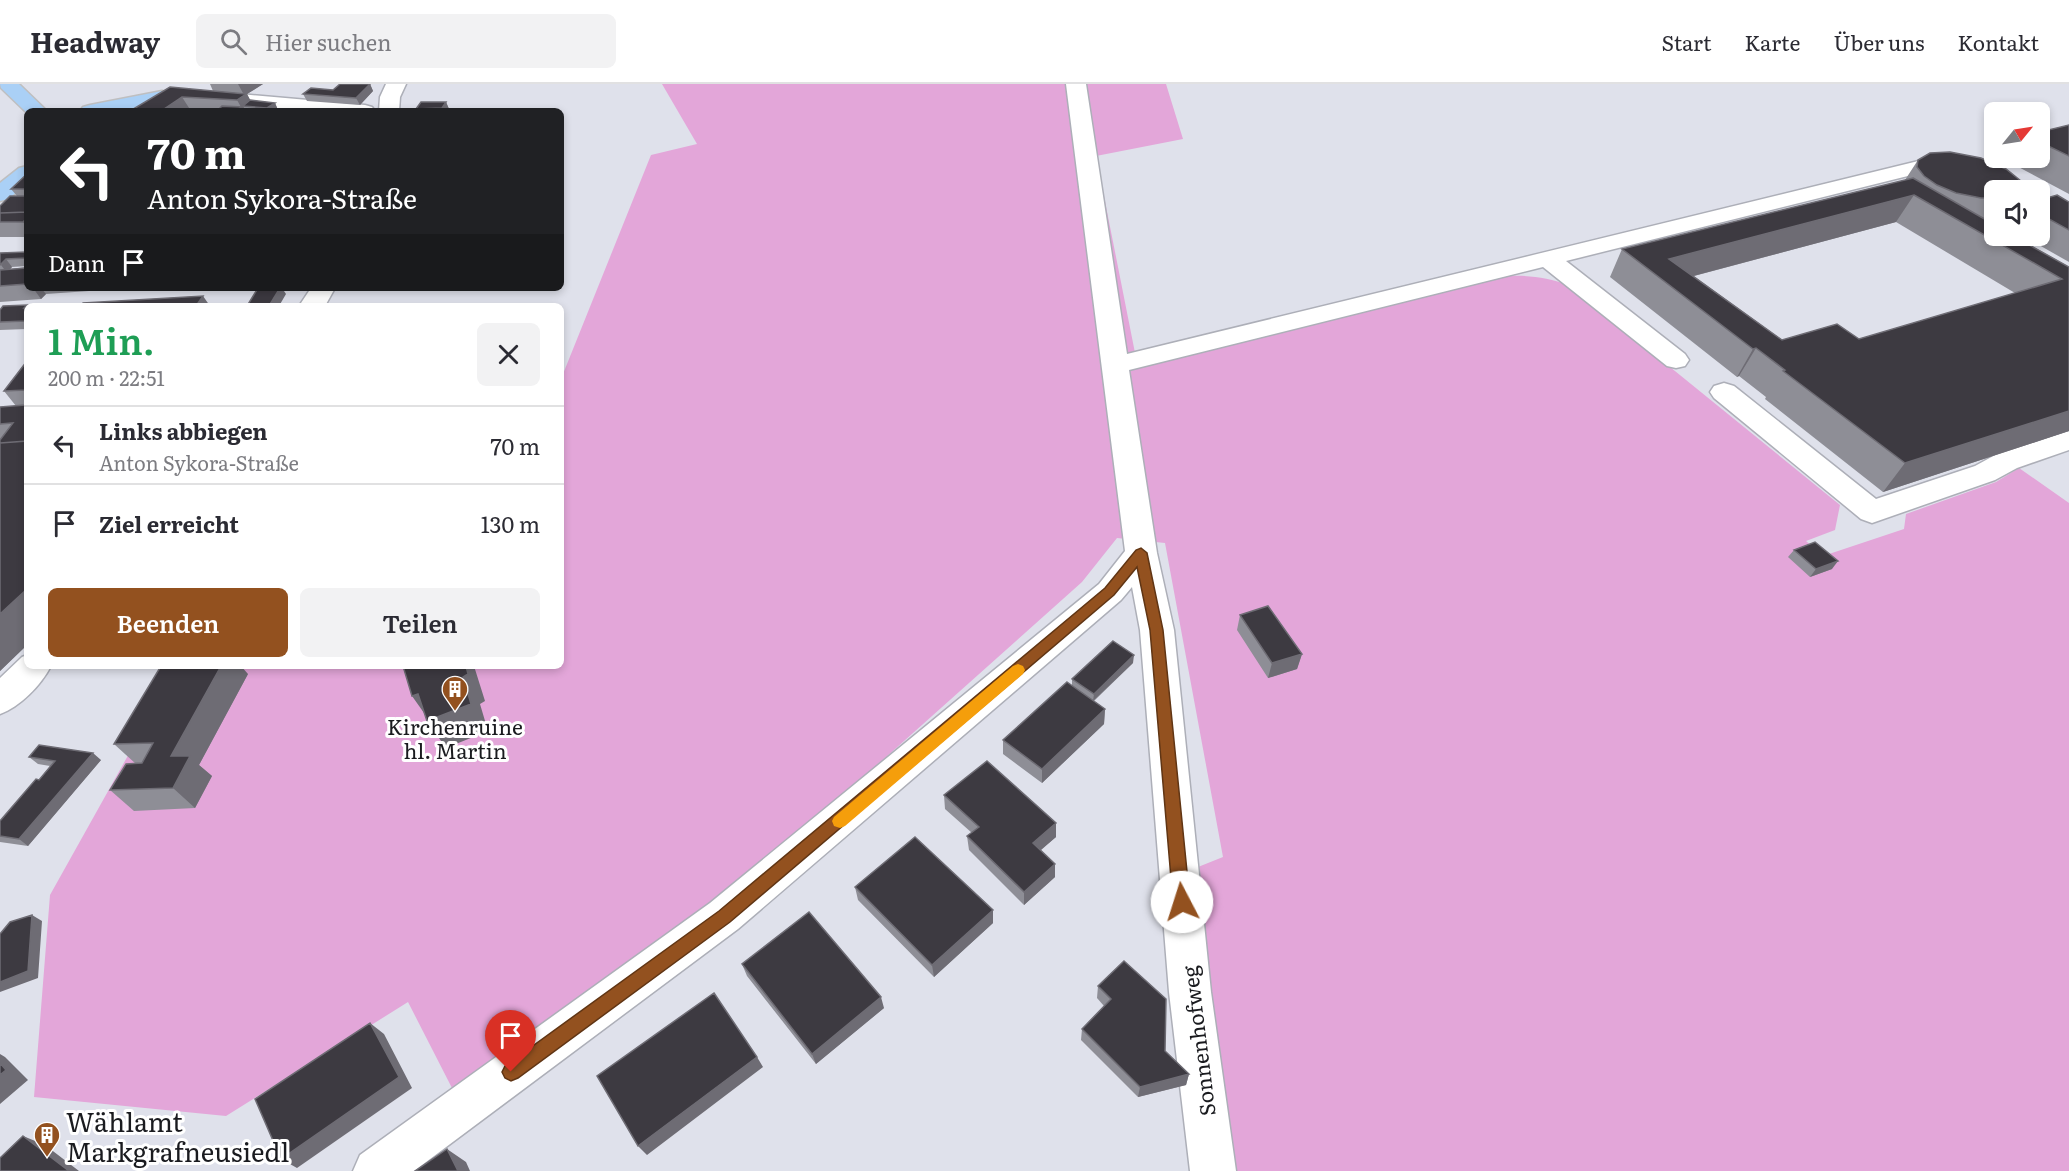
<!DOCTYPE html>
<html lang="de">
<meta charset="utf-8">
<style>
:root{--surface:#fff;--page:#f2f2f3;--text:#2b2b33;--muted:#7c7c81;--line:#e1e1e2;--accent:#93511f}
body{margin:0;font-family:Literata,serif;background:var(--page);color:var(--text);height:100vh;display:flex;flex-direction:column;font-size:22px;white-space:nowrap}
*{box-sizing:border-box;margin:0}
p{font-size:20px;color:var(--muted)}
.icon{flex:none;width:33px;height:33px;fill:none;stroke:currentColor;stroke-width:2;stroke-linecap:round;stroke-linejoin:round}
.map{position:relative;flex:1;overflow:hidden}
.panel{position:absolute;left:24px;top:219px;width:540px;height:366px;display:flex;flex-direction:column;background:var(--surface);border-radius:9px;box-shadow:0 3px 9px #0003}
.panel>*{flex:none}
.banner{position:absolute;left:24px;top:24px;width:540px;height:183px;border-radius:9px;box-shadow:0 3px 9px #0003;background:#202124;color:#fff;overflow:hidden}
.needle{width:39px;rotate:60deg}
.fabs{position:absolute;left:1984px;top:18px;display:grid;gap:12px}
.fabs a{display:grid;place-items:center;width:66px;height:66px;border-radius:9px;background:var(--surface);box-shadow:0 3px 9px #0003;font-size:30px}
.pin{position:absolute;display:grid;place-items:center;width:51px;height:51px;color:#fff;margin:-62px -26px;border-radius:50% 50% 50% 0;rotate:-45deg;box-shadow:0 0 6px #0007}
.pin .icon{rotate:45deg}
.me{position:absolute;width:66px;margin:-33px;rotate:355deg;stroke-linejoin:round;filter:drop-shadow(0 0 4px #0008)}
.turn{display:flex;align-items:center;gap:21px;height:126px;padding:0 24px;font-size:27px}
.turn .icon{width:78px;height:78px;stroke-width:2.5}
.turn b{display:block;font-size:42px;line-height:51px}
.then{display:flex;align-items:center;height:57px;padding:0 24px;background:#0003;gap:12px;font-size:22px}
.round{display:grid;place-items:center;flex:none;width:63px;height:63px;border-radius:9px;background:var(--page)}
.head{display:flex;align-items:center;justify-content:space-between;height:102px;padding:0 24px}
h1{font-size:36px;font-weight:600;line-height:45px;color:#1e9e55}
.cta{display:flex;gap:12px;margin-top:auto;padding:12px 24px}
.cta a{flex:1;height:69px;border-radius:9px;background:var(--accent);color:#fff;font-size:24px;font-weight:600;line-height:69px;text-align:center}
.cta a+a{background:var(--page);color:var(--text)}
ul{padding:0;list-style:none}
li{display:flex;align-items:center;gap:18px;height:78px;padding:0 24px;border-top:2px solid var(--line)}
li div{flex:1}
li b{display:block;font-size:22px}
li em{font-style:normal}
header{display:flex;align-items:center;gap:36px;box-sizing:border-box;height:84px;padding:0 30px;background:var(--surface);border-bottom:2px solid var(--line)}
header strong{font-size:28px}
nav{display:flex;gap:33px;margin-inline-start:auto;font-size:21px}
.search{width:420px;height:54px;background:var(--page);display:flex;align-items:center;gap:15px;box-sizing:border-box;padding:0 21px;border-radius:9px;color:var(--muted);font-size:22px}
.map>svg:first-child{display:block}
</style>
<header>
<strong>Headway</strong>
<div class="search"><svg class="icon" aria-label="search" viewBox="0 0 24 24"><circle cx="10" cy="10" r="6"/><path d="M15 15l6 6"/></svg>Hier suchen</div>
<nav><a>Start</a><a>Karte</a><a>Über uns</a><a>Kontakt</a></nav>
</header>
<div class="map">
<svg width="2069" height="1087" viewBox="0 0 2069 1087">
<rect width="100%" height="100%" fill="#dfe1eb"/>
<!-- green -->
<path fill="#e3a6d9" d="M 662,0 L 1166,0 L 1183,55 L 1096,72 L 1138,284 L 1508,192 C 1530,191 1548,194 1569,201 L 1840,421 L 1835,446 L 1806,457 L 1823,472 L 1904,445 L 1906,430 L 1996,398 L 2019,384 L 2069,419 L 2069,1087 L 1233,1087 L 1209,907 L 1198,783 L 1223,773 L 1165,459 L 1117,454 L 1082,498 L 810,741 L 713,819 L 452,1004 L 408,918 L 226,1032 L 34,1013 L 50,811 L 178,582 L 561,582 L 561,295 L 651,71 L 697,60 Z"/>
<g fill="none" stroke-linecap="round" stroke-linejoin="round">
<!-- minor casing -->
<g stroke="#adafb8" stroke-width="3">
<path id="minor" d="M 386,0 L 406,0 L 400,13 L 399,27 L 379,27 L 380,13 Z
M 1066,0 L 1086,0 L 1127,270 L 1947,70 L 2011,101 L 2014,106 L 1995,106 L 1995,111 L 1944,83 L 1566,177 L 1685,270 L 1689,276 L 1685,282 L 1676,284 L 1667,282 L 1543,183 L 1129,286 L 1157,469 L 1174,546 L 1211,908 L 1236,1087 L 1190,1087 L 1169,908 L 1140,546 L 1132,503 L 1121,516 L 738,845 L 414,1087 L 353,1087 L 360,1071 L 710,819 L 1099,500 L 1125,467 Z
M 229,9 L 365,21 L 372,23 L 375,27 L 297,27 L 222,19 L 219,15 L 222,11 Z
M 311,204 L 335,204 L 325,222 L 299,222 Z
M 1724,299 L 1734,302 L 1876,415 L 1975,382 L 1997,370 L 2069,347 L 2069,366 L 2017,384 L 1995,396 L 1872,439 L 1861,435 L 1714,314 L 1710,308 L 1714,302 Z
M 27,571 L 27,582 L 51,582 C 41,601 20,623 0,630 L 0,594 L 22,573 Z"/>
</g>
<!-- major casing -->
<g stroke="#bfbfc0" stroke-width="3">
<path id="major" d="M 0,0 L 19,0 L 47,27 L 27,29 L 1,4 Z
M 162,7 L 169,9 L 172,13 L 169,17 L 121,27 L 80,27 L 83,23 L 90,21 Z
M 27,82 L 27,100 L 8,115 L 0,117 L 0,99 L 19,84 Z"/>
</g>
<!-- minor -->
<use href="#minor" fill="#fff" fill-rule="evenodd"/>
<!-- major -->
<use href="#major" fill="#aad0f6" fill-rule="evenodd"/>
</g>
<!-- wall -->
<path fill="#8e8e96" fill-rule="evenodd" d="M 210,0 L 263,0 L 247,10 L 250,16 L 275,19 L 278,26 L 277,27 L 130,27 L 170,3 L 213,7 Z
M 370,0 L 373,7 L 360,21 L 307,17 L 303,10 Z
M 446,18 L 449,25 L 448,27 L 417,27 L 416,25 Z
M 2069,41 L 2069,110 L 2009,78 L 2012,74 L 2040,74 L 2040,48 Z
M 1918,76 L 1995,106 L 1995,134 L 1992,135 L 1985,135 L 2069,183 L 2069,347 L 1883,408 L 1765,315 L 1766,313 L 1739,292 L 1737,293 L 1610,193 L 1622,165 L 1905,96 ZM 1896,138 L 2015,209 L 1859,255 L 1782,256 L 1694,192 Z
M 27,90 L 27,153 L 0,153 L 0,122 L 17,112 L 11,105 Z
M 2040,116 L 2069,118 L 2069,178 L 2023,152 L 2040,152 Z
M 27,168 L 27,182 L 12,183 L 10,185 L 27,183 L 27,204 L 91,204 L 89,207 L 46,210 L 41,215 L 0,218 L 0,169 Z
M 27,221 L 27,245 L 0,246 L 0,226 Z
M 27,277 L 27,561 L 0,587 L 0,323 L 16,322 L 4,307 Z
M 1794,466 L 1832,485 L 1810,493 L 1788,473 Z
M 1240,531 L 1302,570 L 1297,585 L 1268,594 L 1237,546 Z
M 1133,579 L 1094,617 L 1105,625 L 1104,640 L 1042,699 L 1003,670 L 1003,656 L 1072,601 L 1072,595 Z
M 248,590 L 199,681 L 212,692 L 195,724 L 134,727 L 110,706 L 136,680 L 114,660 Z
M 29,673 L 101,676 L 28,762 L 0,758 L 0,737 L 39,696 L 50,682 L 38,680 Z
M 944,711 L 1056,739 L 1056,753 L 1040,766 L 1055,780 L 1055,793 L 1024,821 L 969,766 L 967,752 L 972,749 L 945,725 Z
M 855,803 L 993,826 L 993,839 L 934,893 L 858,816 Z
M 742,880 L 884,924 L 816,980 L 747,892 Z
M 1098,902 L 1189,990 L 1186,1001 L 1138,1013 L 1081,956 L 1082,945 L 1104,922 L 1097,914 Z"/>
<!-- shaded-wall -->
<path fill="#6e6c74" d="M 238,0 L 263,0 L 247,10 L 254,23 L 243,22 L 246,27 L 236,27 L 241,23 L 237,16 L 244,11 Z
M 370,0 L 373,7 L 360,21 L 356,14 Z
M 182,13 L 191,27 L 161,27 Z
M 446,18 L 449,25 L 448,27 L 443,27 L 442,24 Z
M 275,19 L 278,26 L 277,27 L 269,27 L 267,24 Z
M 1914,111 L 1896,138 L 1667,199 L 1669,175 Z
M 27,134 L 27,143 L 23,138 Z
M 6,175 L 12,183 L 7,189 L 1,181 Z
M 33,204 L 41,204 L 46,210 L 41,215 Z
M 280,204 L 282,204 L 286,210 L 279,222 L 269,222 Z
M 203,212 L 210,222 L 196,222 Z
M 1756,264 L 1739,292 L 1737,293 L 1753,265 Z
M 2069,327 L 2069,347 L 1883,408 L 1905,379 Z
M 1838,477 L 1832,485 L 1810,493 L 1816,485 Z
M 27,505 L 27,561 L 0,587 L 0,530 Z
M 1302,570 L 1297,585 L 1268,594 L 1272,579 Z
M 1134,571 L 1133,579 L 1093,617 L 1094,610 Z
M 221,582 L 241,582 L 248,590 L 199,681 L 212,692 L 195,724 L 173,704 L 171,672 Z
M 466,582 L 474,582 L 485,617 L 480,620 L 488,647 L 446,664 L 427,637 L 429,636 L 412,612 L 463,593 Z
M 1105,625 L 1104,640 L 1042,699 L 1042,685 Z
M 93,669 L 101,676 L 28,762 L 19,755 Z
M 1056,739 L 1056,753 L 1033,773 L 1033,759 Z
M 1055,780 L 1055,793 L 1024,821 L 1024,808 Z
M 993,826 L 993,839 L 934,893 L 932,881 Z
M 32,831 L 42,837 L 38,894 L 0,908 L 0,898 Z
M 881,913 L 884,924 L 816,980 L 812,970 Z
M 370,939 L 384,950 L 412,1004 L 297,1084 L 281,1075 Z
M 0,970 L 5,973 L 28,996 L 0,1020 Z
M 757,973 L 763,983 L 647,1071 L 638,1062 Z
M 1189,990 L 1186,1001 L 1138,1013 L 1140,1003 Z
M 23,1052 L 45,1061 L 79,1087 L 69,1087 Z
M 447,1065 L 466,1078 L 470,1087 L 458,1087 Z"/>
<!-- building -->
<path fill="#3d3a41" stroke="#6e6c74" stroke-width="1.5" fill-rule="evenodd" d="M 340,0 L 370,0 L 356,14 L 303,10 L 311,4 L 333,6 Z
M 170,3 L 246,10 L 237,16 L 182,13 L 161,27 L 130,27 Z
M 250,16 L 275,19 L 267,24 L 243,22 Z
M 421,18 L 446,18 L 442,24 L 416,25 Z
M 222,22 L 241,23 L 236,27 L 217,27 Z
M 2069,41 L 2069,72 L 2040,58 L 2040,48 Z
M 1950,68 L 1981,74 L 2006,85 L 2021,97 L 2020,106 L 1995,106 L 1995,114 L 1981,114 L 1956,109 L 1937,101 L 1924,92 L 1917,83 L 1918,76 L 1930,69 Z
M 27,90 L 27,105 L 11,105 Z
M 1913,94 L 1995,141 L 1995,152 L 2013,152 L 2069,183 L 2069,327 L 1905,379 L 1783,287 L 1785,286 L 1756,264 L 1753,265 L 1622,165 ZM 1914,111 L 2062,195 L 1859,255 L 1837,240 L 1782,256 L 1669,175 Z
M 2057,111 L 2069,118 L 2069,146 L 2040,130 L 2040,116 Z
M 10,112 L 27,112 L 27,128 L 0,129 L 0,122 Z
M 27,128 L 27,134 L 23,138 L 0,138 L 0,129 Z
M 27,168 L 27,174 L 6,175 L 0,181 L 0,169 Z
M 27,184 L 27,200 L 0,202 L 0,186 Z
M 258,204 L 280,204 L 269,222 L 247,222 Z
M 203,212 L 196,222 L 81,222 L 83,219 Z
M 27,221 L 24,224 L 27,224 L 27,237 L 0,238 L 0,226 L 3,222 Z
M 27,277 L 27,306 L 4,307 Z
M 27,319 L 27,357 L 0,359 L 0,356 L 13,339 L 0,340 L 0,323 L 25,321 Z
M 27,357 L 27,505 L 0,530 L 0,359 Z
M 1815,458 L 1838,477 L 1816,485 L 1794,466 Z
M 1268,522 L 1302,570 L 1272,579 L 1240,531 Z
M 1113,557 L 1134,571 L 1094,610 L 1072,595 Z
M 161,582 L 221,582 L 171,672 L 190,672 L 173,704 L 110,706 L 126,680 L 142,679 L 153,659 L 114,660 Z
M 403,582 L 466,582 L 468,590 L 463,593 L 471,620 L 427,637 L 418,610 L 412,612 Z
M 1067,598 L 1105,625 L 1042,685 L 1003,656 Z
M 39,661 L 93,669 L 19,755 L 0,752 L 0,737 L 36,695 L 39,696 L 55,677 L 29,673 Z
M 987,677 L 1056,739 L 1033,759 L 1055,780 L 1024,808 L 967,752 L 979,743 L 944,711 Z
M 915,753 L 993,826 L 932,881 L 855,803 Z
M 809,828 L 881,913 L 812,970 L 742,880 Z
M 32,831 L 28,887 L 0,898 L 0,850 L 10,838 Z
M 1124,877 L 1166,915 L 1165,967 L 1189,990 L 1140,1003 L 1082,945 L 1111,915 L 1098,902 Z
M 714,909 L 757,973 L 638,1062 L 597,992 Z
M 370,939 L 399,993 L 281,1075 L 255,1015 Z
M 0,979 L 6,986 L 0,991 Z
M 23,1052 L 69,1087 L 0,1087 L 0,1074 Z
M 447,1065 L 458,1087 L 415,1087 Z"/>
<!-- route -->
<path fill="#93511f" stroke="#603514" stroke-width="1.5" d="M 1141,464 L 1147,469 L 1163,546 L 1190,818 L 1188,823 L 1182,825 L 1176,823 L 1173,818 L 1150,546 L 1137,483 L 1114,511 L 730,838 L 518,994 L 511,997 L 505,994 L 502,988 L 505,982 L 719,827 L 1105,504 L 1136,466 Z"/>
<!-- slow -->
<path fill="#f59e0b" d="M 1018,580 L 1023,582 L 1025,586 L 1023,590 L 845,742 L 840,744 L 834,742 L 832,737 L 834,733 L 1013,582 Z"/>
<!-- icons -->
<defs>
<g id="building-pin" transform="scale(1.35)"><path d="M0 17L-7.5 6A9.5 9.5 0 1 1 7.5 6Z" fill="#93511f" stroke="#fff"/><path d="M-4-6H4V6H1V3H-1V6H-4ZM-2.5-4.3h1.7v1.8h-1.7ZM.8-4.3h1.7v1.8H.8ZM-2.5-1h1.7V.8h-1.7ZM.8-1h1.7V.8H.8Z" fill="#fff"/></g>
</defs>
<g fill-rule="evenodd">
<use href="#building-pin" x="455" y="605"/>
<use href="#building-pin" x="47" y="1051"/>
</g>
<g text-anchor="middle" dominant-baseline="central" stroke-width="6" stroke-linejoin="round" paint-order="stroke">
<!-- poi labels -->
<g font-size="21" fill="#1a1b1f" stroke="#fff">
<text x="455" y="641">Kirchenruine<tspan x="455" dy="24">hl. Martin</tspan></text>
</g>
<!-- street labels -->
<g font-size="21" fill="#1a1b1f" stroke="#fff">
<text transform="translate(1197 957) rotate(-97)">Sonnenhofweg</text>
</g>
<!-- near-poi labels -->
<g font-size="26" fill="#1a1b1f" stroke="#fff" text-anchor="start">
<text x="66" y="1036">Wählamt<tspan x="66" dy="30">Markgrafneusiedl</tspan></text>
</g>
</g>
</svg>
<div class="fabs">
<a><svg class="needle" viewBox="-14 -14 28 28"><path d="M0-13l5 13h-10z" fill="#e53935"/><path d="M0 13l5-13h-10z" fill="#7c7c81"/></svg></a>
<a><svg class="icon" aria-label="sound" viewBox="0 0 24 24"><path d="M4 9h4l5-4v14l-5-4H4zM17 9q2 3 0 6"/></svg></a>
</div>
<div class="pin" style="left:511px;top:988px;background:#d93025"><svg class="icon" aria-label="arrive" viewBox="0 0 24 24"><path d="M6 21V4h12l-3 4 3 4H6"/></svg></div>
<svg class="me" style="left:1182px;top:818px" viewBox="-20 -20 40 40"><circle r="19" fill="#fff"/><path d="M0-13L10 11 0 6-10 11z" fill="#93511f"/></svg>
<div class="banner">
<div class="turn"><svg class="icon" aria-label="left" viewBox="0 0 24 24"><path d="M17 20v-9H6M10 6l-5 5 5 5"/></svg><div><b>70 m</b>Anton Sykora-Straße</div></div>
<div class="then">Dann<svg class="icon" aria-label="arrive" viewBox="0 0 24 24"><path d="M6 21V4h12l-3 4 3 4H6"/></svg></div>
</div>
<section class="panel">
<div class="head"><div><h1>1 Min.</h1><p>200 m · 22:51</p></div><a class="round"><svg class="icon" aria-label="close" viewBox="0 0 24 24"><path d="M6 6l12 12M18 6L6 18"/></svg></a></div>
<ul>
<li><svg class="icon" aria-label="left" viewBox="0 0 24 24"><path d="M17 20v-9H6M10 6l-5 5 5 5"/></svg><div><b>Links abbiegen</b><p>Anton Sykora-Straße</p></div><em>70 m</em></li>
<li><svg class="icon" aria-label="arrive" viewBox="0 0 24 24"><path d="M6 21V4h12l-3 4 3 4H6"/></svg><div><b>Ziel erreicht</b></div><em>130 m</em></li>
</ul>
<div class="cta"><a>Beenden</a><a>Teilen</a></div>
</section>
</div>
